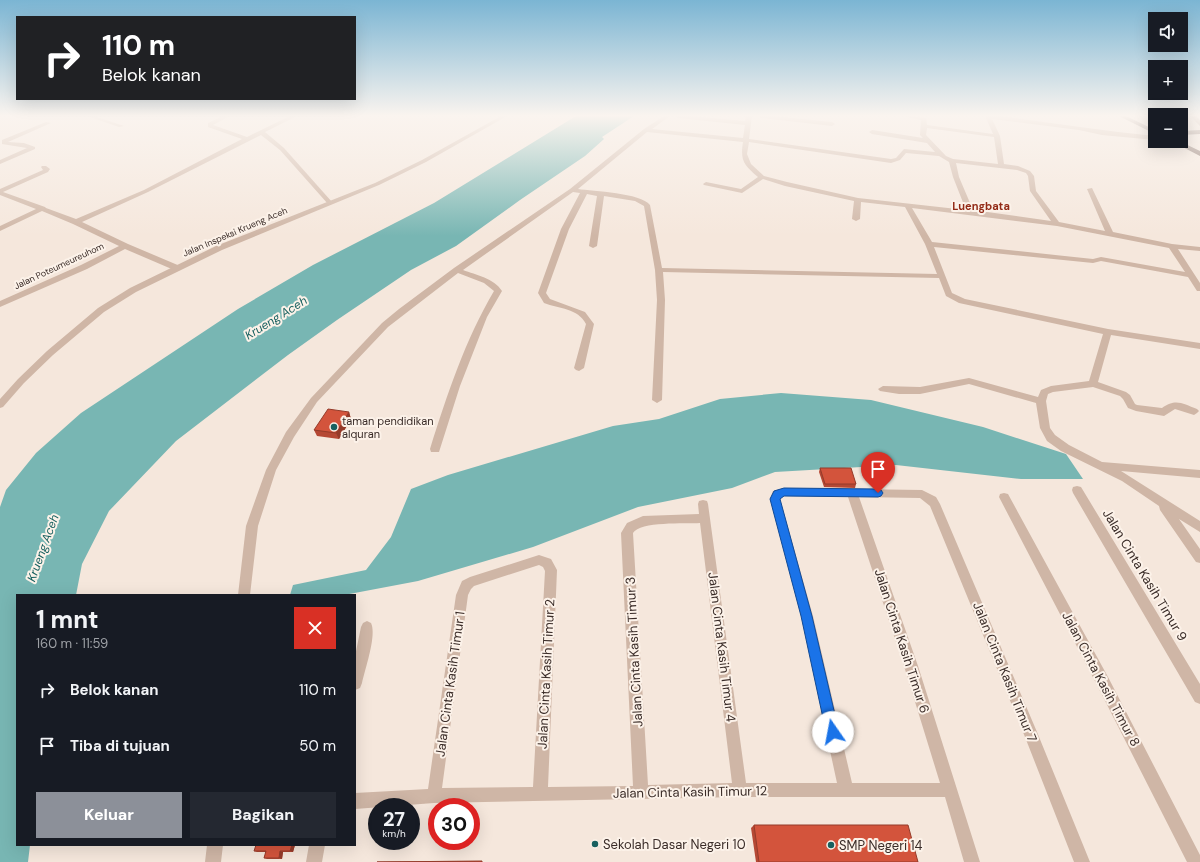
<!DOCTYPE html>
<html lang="id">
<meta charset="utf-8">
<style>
:root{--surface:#171b24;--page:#242831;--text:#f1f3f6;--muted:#9ea1a6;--accent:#8c9099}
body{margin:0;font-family:"DM Sans",sans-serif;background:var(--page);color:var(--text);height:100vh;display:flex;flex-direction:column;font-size:15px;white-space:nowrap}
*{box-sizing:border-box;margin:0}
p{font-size:13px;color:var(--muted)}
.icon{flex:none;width:22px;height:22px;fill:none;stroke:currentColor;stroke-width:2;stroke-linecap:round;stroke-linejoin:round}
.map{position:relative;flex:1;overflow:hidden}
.details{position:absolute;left:16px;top:594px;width:340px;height:252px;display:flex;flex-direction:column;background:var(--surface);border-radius:0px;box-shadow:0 4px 16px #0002}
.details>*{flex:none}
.guide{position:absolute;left:16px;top:16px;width:340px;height:84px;border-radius:0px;box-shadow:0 4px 16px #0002;background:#202124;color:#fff;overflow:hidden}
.tools{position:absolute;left:1148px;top:12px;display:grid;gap:8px}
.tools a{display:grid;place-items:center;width:40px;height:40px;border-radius:0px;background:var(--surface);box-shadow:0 4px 16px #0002;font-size:20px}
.speed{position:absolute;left:368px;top:798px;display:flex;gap:8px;font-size:20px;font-weight:700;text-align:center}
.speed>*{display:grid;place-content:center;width:52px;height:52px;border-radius:50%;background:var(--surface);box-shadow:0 4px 16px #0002;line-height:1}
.speed small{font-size:10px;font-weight:400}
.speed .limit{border:6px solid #d22;background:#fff;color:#111}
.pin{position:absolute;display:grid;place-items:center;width:34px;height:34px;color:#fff;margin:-41px -17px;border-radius:50% 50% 50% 0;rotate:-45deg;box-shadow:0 0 4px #0007}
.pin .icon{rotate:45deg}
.me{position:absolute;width:44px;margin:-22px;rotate:348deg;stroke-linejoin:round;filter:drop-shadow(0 0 3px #0008)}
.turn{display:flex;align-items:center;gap:14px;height:84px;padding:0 20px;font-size:18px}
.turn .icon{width:52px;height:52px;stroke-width:2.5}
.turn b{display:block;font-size:28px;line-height:34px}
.round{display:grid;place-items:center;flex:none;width:42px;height:42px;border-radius:0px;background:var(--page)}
.head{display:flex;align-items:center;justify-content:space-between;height:68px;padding:0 20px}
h1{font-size:24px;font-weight:800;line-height:30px}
.action{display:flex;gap:8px;margin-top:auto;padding:8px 20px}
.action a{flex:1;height:46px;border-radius:0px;background:var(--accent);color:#fff;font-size:16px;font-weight:800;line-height:46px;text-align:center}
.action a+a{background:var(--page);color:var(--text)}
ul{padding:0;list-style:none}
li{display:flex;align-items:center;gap:12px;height:56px;padding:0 20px}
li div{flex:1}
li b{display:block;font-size:15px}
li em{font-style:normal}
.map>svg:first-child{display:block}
</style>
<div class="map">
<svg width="1200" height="862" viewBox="0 0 1200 862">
<rect width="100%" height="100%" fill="#f5e7dc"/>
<!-- water -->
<path fill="#78b6b3" d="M 576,116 L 634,116 L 602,137 L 604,139 L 585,156 L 520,200 L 456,246 L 411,270 L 337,320 L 288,355 L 176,441 L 109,511 L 82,564 L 76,595 L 17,595 L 17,845 L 30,845 L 28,862 L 0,862 L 0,507 L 6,490 L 36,453 L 81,413 L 238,309 L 313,265 L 434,203 Z
M 781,393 L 871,400 L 983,427 L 1066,454 L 1083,479 L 1021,479 L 896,465 L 775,472 L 732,488 L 638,507 L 533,547 L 418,581 L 344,595 L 290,595 L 293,585 L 366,570 L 391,537 L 411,489 L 448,475 L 613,426 L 659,419 L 720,399 Z"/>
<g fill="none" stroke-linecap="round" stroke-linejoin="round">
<!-- minor -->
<path fill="#cfb6a6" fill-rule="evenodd" d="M 87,116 L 94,116 L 124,126 L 119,127 Z
M 223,116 L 228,117 L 213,125 L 247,137 L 290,116 L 296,116 L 295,117 L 265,132 L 284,148 L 332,202 L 332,204 L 328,204 L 280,150 L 261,135 L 148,192 L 82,222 L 128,244 L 180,266 L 180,270 L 174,270 L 125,249 L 87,269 L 0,307 L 0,301 L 81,265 L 119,246 L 73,224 L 42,211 L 0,231 L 0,226 L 36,209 L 0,195 L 0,189 L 43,170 L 41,167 L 42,166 L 46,166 L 50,169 L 48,172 L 3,192 L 45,207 L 46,208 L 76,219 L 144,190 L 242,139 L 208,127 L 208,123 Z
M 664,116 L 670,116 L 652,129 L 743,138 L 745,125 L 678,118 L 675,116 L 690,116 L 745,121 L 746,116 L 752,116 L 749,139 L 891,159 L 896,158 L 904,149 L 935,152 L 927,143 L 872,134 L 869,132 L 872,130 L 923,138 L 920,135 L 921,120 L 907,117 L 906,116 L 926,118 L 927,125 L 993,134 L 986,118 L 987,116 L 999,116 C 1051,123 1103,131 1155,136 L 1155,140 L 1102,135 L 1079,130 L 992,119 L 1000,136 L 1004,164 L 1018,166 L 1030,171 L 1034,176 L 1036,191 L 1059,222 L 1105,231 L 1087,189 L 1092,188 L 1113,232 L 1172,244 L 1200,247 L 1200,251 L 1178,249 L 1200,283 L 1200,291 L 1197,291 L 1188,277 L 1101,261 L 1093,263 L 934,247 L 952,293 L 965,299 L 1108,329 L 1200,343 L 1200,349 L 1111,335 L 1098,382 L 1126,392 L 1130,395 L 1135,404 L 1137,405 L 1162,408 C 1176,398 1183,404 1197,409 L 1199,411 L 1197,413 L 1194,415 L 1175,409 L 1164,416 L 1136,411 L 1128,408 L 1123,399 L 1120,396 L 1093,387 L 1053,392 L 1048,394 L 1046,401 L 1050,428 L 1055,435 L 1069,445 L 1102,462 L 1200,470 L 1200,478 L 1121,471 L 1200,521 L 1200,532 L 1179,519 L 1200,549 L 1200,563 L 1196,562 L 1160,510 L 1159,506 L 1122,481 L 1061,451 L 1047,441 L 1040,428 L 1036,403 L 969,384 L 920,394 L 899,394 L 880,391 L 878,389 L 883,386 L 920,387 L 969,378 L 1038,397 L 1041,390 L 1051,386 L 1089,381 L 1103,334 L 959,303 L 946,296 L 939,278 L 663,272 L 665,300 L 662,400 L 657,403 L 652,400 L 657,300 L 655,270 L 644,206 L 635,201 L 604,196 L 597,246 L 593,248 L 589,246 L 597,196 L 587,194 L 569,229 L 546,293 L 550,299 L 585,312 L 594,324 L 584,368 L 579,371 L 576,370 L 574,368 L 586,324 C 578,308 559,309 544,303 L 538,293 L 561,229 L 580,193 L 573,192 L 463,270 C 476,275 494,278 502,291 L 487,317 L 460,386 L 439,452 L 431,452 L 430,449 C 447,395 465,340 494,291 L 484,283 L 458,273 L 388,327 L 317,402 L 294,437 L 276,470 L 258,526 L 250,595 L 238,595 L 246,526 L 266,470 L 286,432 L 311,398 L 382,323 L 399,309 L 454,268 L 570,189 L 644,129 ZM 927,128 L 994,137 L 998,164 L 953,159 L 946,156 L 926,135 ZM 647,132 L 743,142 C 740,161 744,165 758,177 L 741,189 L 706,182 L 703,184 L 704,185 L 742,193 L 763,179 L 785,186 L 854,201 L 852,219 L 856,221 L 860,219 L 861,202 L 905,207 L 925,244 L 937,274 L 662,268 L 650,205 C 641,193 593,191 578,189 ZM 749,142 L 891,163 L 900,160 L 906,153 L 939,156 L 949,162 L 953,177 L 966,210 L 858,198 L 787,182 L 764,176 L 751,164 L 747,154 ZM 956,163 L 1017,170 L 1026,173 L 1028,176 L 1030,191 L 1051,221 L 973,210 L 959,177 ZM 912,208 L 1057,226 L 1169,248 L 1185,272 L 1101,257 L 1093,259 L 932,242 Z
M 758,116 L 772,116 L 832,122 L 835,124 L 832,126 L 761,118 Z
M 46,122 L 51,123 L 8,142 L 24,143 L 35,147 L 35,149 L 0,164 L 0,160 L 27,148 L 2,144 L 2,140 Z
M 1077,486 L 1081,487 L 1200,684 L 1200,704 L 1195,702 L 1073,493 L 1072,490 L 1073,487 Z
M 784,488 L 922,490 L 936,497 L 940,504 L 1037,732 L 1090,862 L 1074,862 L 1025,737 L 930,506 L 920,498 L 859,497 L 918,666 L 980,862 L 964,862 L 945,797 L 740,797 L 434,803 L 355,809 L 355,793 L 428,789 L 456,595 L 462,581 L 470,577 L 539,555 L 551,559 L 557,570 L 548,787 L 633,786 L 621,533 L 627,523 L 643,516 L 699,514 L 698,504 L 699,501 L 703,500 L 707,501 L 708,504 L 746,783 L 837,783 L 801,616 L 770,499 L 773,491 ZM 784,496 L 848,497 L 904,666 L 940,783 L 852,783 L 813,616 L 780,499 ZM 700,523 L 732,783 L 648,785 L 633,533 C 640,521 685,524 700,523 ZM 539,565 L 543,567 L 545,571 L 533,787 L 442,788 L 468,595 L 471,589 L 474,586 Z
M 1004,493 L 1008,494 L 1108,677 L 1200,855 L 1200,862 L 1187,862 L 1098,687 L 999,497 L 1000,494 Z
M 367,621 L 371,623 C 377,635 365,669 362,683 L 360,688 L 355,690 L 355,656 L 361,627 L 363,623 Z
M 207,845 L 223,845 L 221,862 L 205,862 Z
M 309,845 L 325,845 L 322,862 L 306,862 Z"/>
<!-- tertiary -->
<path fill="#cfb6a6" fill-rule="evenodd" d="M 501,116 L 507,116 L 426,162 L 379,185 L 222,250 L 136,292 L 104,312 L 53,355 L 24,383 L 3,407 L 0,408 L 0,399 L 18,379 L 47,351 L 98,308 L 130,288 L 216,246 L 375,183 L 422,160 Z"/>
<!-- secondary -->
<path fill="#a38477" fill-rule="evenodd" d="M 1190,116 L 1196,116 L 1200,120 L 1200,126 Z"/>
<!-- trunk -->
<path fill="#6d534a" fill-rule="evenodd" d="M 1119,116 L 1126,116 L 1155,130 L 1155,134 Z
M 1200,130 L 1200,134 L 1181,135 L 1181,131 Z
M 1171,141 L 1179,141 L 1200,151 L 1200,156 Z"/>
</g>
<!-- wall -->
<path fill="#b54834" d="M 349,412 L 351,419 L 339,439 L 317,436 L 314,430 Z
M 820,468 L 856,484 L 855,488 L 824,487 L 819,472 Z
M 754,825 L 918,862 L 756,862 L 751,828 Z
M 295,845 L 293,852 L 283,852 L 282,859 L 267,859 L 264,858 L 266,852 L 257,852 L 254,851 Z"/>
<!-- shaded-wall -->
<path fill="#943b2a" d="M 349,412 L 351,419 L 339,439 L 336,433 Z
M 292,845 L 295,845 L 293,852 L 290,851 Z
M 280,851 L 283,852 L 282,859 L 279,858 Z"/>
<!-- building -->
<path fill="#d3543c" stroke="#943b2a" d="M 328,409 L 349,412 L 336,433 L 314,430 Z
M 820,468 L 851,468 L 856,484 L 825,484 Z
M 754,825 L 908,825 L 918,862 L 759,862 Z
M 256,845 L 292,845 L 290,851 L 280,851 L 279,858 L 264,858 L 266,851 L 254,851 Z
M 482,861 L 482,862 L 377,862 Z"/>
<!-- sky -->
<linearGradient id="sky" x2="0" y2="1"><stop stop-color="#7bb5d3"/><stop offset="0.49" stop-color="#faf4ef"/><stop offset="1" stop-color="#faf4ef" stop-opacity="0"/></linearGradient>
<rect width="1200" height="236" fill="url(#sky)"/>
<!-- route -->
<path fill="#1a73e8" stroke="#114b97" d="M 784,488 L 878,489 L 881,490 L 883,493 L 881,496 L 878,497 L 784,496 L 780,499 L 812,616 L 839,732 L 837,737 L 833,739 L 828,737 L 826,732 L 801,616 L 770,499 L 774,491 Z"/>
<!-- markers -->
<g fill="#186160" stroke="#fcf2e9" stroke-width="1.5">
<circle cx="334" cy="427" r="4"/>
<circle cx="595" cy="844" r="4"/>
<circle cx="831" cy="845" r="4"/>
</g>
<g text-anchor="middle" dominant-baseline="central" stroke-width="4" stroke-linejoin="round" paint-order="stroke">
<!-- far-street labels -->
<g font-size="9" fill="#3a2c28" stroke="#fcf2e9">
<text transform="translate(235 232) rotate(-23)">Jalan Inspeksi Krueng Aceh</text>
<text transform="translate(59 266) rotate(-25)">Jalan Poteumeureuhom</text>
</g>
<!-- far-quarter labels -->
<g font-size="11" font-weight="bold" fill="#932b17" stroke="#fcf2e9">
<text x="981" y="206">Luengbata</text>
</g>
<!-- poi labels -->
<g font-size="11" fill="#3a2c28" stroke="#fcf2e9" text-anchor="start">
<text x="342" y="421">taman pendidikan<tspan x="342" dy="13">alquran</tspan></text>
</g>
<!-- water labels -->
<g font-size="12" font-style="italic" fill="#186160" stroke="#fcf2e9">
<text transform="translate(276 318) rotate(-32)">Krueng Aceh</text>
<text transform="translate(43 548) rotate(-70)">Krueng Aceh</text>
</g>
<!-- near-street labels -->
<g font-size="13" fill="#3a2c28" stroke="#fcf2e9">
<text transform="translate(1145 575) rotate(59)">Jalan Cinta Kasih Timur 9</text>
<text transform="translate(902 641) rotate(72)">Jalan Cinta Kasih Timur 6</text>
<text transform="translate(722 647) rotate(83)">Jalan Cinta Kasih Timur 4</text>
<text transform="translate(634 652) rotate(-93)">Jalan Cinta Kasih Timur 3</text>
<text transform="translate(1005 672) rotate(68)">Jalan Cinta Kasih Timur 7</text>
<text transform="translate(546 674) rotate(-87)">Jalan Cinta Kasih Timur 2</text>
<text transform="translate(1101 679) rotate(62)">Jalan Cinta Kasih Timur 8</text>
<text transform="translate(450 684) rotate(-82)">Jalan Cinta Kasih Timur 1</text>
<text transform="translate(690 792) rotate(-1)">Jalan Cinta Kasih Timur 12</text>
</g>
<!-- near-poi labels -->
<g font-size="13" fill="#3a2c28" stroke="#fcf2e9" text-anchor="start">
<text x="603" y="844">Sekolah Dasar Negeri 10</text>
<text x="839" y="845">SMP Negeri 14</text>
</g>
</g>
</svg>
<div class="tools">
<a><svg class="icon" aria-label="sound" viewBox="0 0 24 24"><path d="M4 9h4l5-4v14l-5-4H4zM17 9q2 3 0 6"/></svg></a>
<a>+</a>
<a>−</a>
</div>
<div class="speed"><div>27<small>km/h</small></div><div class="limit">30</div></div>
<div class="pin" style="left:878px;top:493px;background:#d93025"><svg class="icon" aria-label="arrive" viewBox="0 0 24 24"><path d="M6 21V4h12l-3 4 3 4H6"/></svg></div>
<svg class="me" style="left:833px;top:732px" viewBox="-20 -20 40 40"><circle r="19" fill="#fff"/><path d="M0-13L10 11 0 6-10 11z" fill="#1a73e8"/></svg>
<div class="guide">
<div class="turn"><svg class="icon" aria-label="right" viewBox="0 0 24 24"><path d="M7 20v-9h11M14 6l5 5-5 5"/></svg><div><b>110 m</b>Belok kanan</div></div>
</div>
<section class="details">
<div class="head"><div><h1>1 mnt</h1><p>160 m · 11:59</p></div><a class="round" style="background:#d93025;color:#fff"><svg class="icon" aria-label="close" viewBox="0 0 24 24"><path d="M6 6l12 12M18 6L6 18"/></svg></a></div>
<ul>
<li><svg class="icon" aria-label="right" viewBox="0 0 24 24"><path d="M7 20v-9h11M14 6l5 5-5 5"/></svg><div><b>Belok kanan</b></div><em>110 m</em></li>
<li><svg class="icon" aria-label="arrive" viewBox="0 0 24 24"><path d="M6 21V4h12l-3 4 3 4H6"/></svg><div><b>Tiba di tujuan</b></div><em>50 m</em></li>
</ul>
<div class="action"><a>Keluar</a><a>Bagikan</a></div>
</section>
</div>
